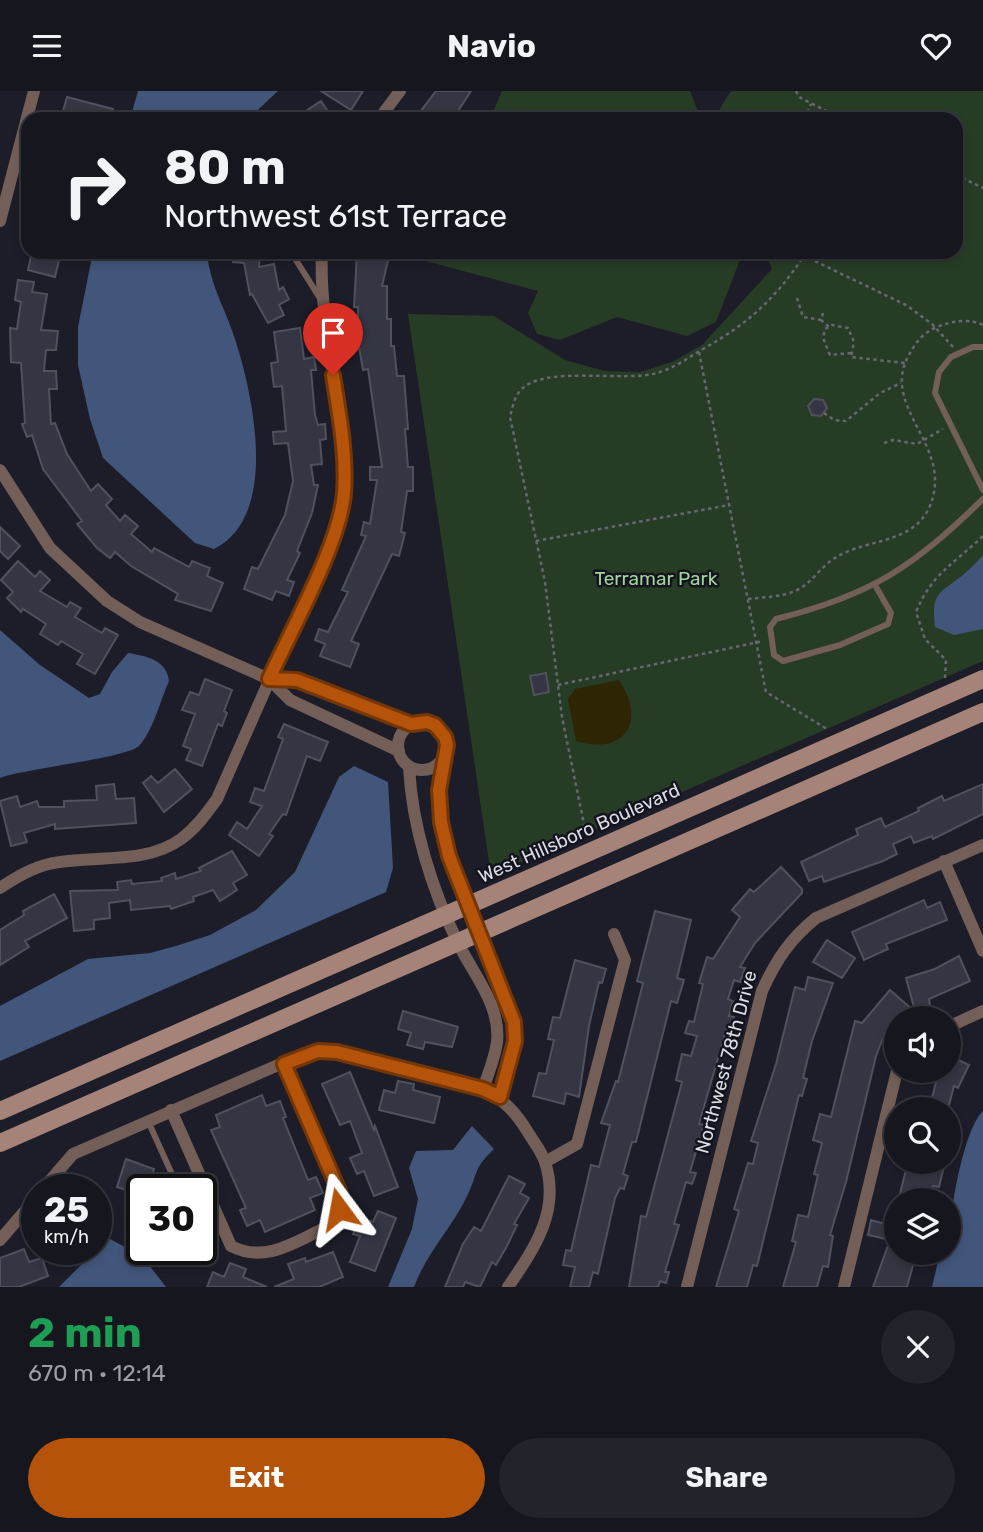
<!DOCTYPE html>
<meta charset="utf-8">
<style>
:root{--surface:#16161f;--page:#23232c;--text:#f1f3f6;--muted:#9e9fa4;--line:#35353d;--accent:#b45309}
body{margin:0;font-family:Rubik,sans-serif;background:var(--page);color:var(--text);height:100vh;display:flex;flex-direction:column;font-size:26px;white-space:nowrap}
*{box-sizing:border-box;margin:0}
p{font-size:23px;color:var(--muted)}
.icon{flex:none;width:38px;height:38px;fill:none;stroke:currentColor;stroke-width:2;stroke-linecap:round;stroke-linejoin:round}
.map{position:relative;height:1196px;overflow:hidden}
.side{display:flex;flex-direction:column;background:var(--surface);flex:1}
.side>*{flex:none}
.guide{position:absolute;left:21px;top:21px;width:942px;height:147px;border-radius:21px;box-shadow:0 4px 10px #0003,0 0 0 2px var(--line);background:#16161f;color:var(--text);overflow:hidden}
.fabs{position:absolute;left:884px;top:915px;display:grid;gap:14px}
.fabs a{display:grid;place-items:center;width:77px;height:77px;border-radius:50%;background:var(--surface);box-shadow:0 4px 10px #0003,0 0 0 2px var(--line);font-size:35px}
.speed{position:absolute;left:21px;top:1083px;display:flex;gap:14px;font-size:35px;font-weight:700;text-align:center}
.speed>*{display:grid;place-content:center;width:91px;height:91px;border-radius:50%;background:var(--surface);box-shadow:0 4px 10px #0003,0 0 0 2px var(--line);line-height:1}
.speed small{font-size:18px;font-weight:400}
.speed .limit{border:4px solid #111;border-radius:10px;background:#fff;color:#111}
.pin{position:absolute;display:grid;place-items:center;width:60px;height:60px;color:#fff;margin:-72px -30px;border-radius:50% 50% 50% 0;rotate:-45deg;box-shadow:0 0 7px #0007}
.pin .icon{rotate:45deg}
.me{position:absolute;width:77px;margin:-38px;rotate:347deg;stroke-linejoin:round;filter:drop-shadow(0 0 5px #0008)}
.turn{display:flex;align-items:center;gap:24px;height:147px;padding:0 28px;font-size:32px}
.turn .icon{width:91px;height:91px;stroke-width:2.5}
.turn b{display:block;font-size:49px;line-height:60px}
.round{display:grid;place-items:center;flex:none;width:74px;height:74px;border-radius:37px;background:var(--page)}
.summary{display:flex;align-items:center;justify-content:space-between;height:119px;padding:0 28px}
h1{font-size:42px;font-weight:700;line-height:52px;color:#1e9e55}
.primary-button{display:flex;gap:14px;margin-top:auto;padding:14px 28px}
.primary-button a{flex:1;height:80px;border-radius:42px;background:var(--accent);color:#fff;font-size:28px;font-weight:700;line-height:80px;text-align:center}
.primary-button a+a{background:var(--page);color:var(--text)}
header{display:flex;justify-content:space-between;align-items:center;height:91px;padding:0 28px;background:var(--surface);font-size:32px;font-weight:700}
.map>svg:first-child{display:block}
</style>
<header><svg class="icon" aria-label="menu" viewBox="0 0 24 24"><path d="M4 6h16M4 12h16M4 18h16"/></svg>Navio<svg class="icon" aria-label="heart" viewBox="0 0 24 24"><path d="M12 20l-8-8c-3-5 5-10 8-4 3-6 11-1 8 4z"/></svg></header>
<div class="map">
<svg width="983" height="1196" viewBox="0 0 983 1196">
<rect width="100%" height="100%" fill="#1d1d29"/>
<!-- green -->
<path fill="#273c25" d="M 502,0 L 690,0 L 701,28 L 490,28 Z
M 731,0 L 983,0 L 983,570 L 491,784 L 408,223 L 494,225 L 565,269 L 605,280 L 640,281 L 672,271 L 702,254 L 772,178 L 765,161 L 956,161 L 956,28 L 717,28 L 716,24 Z
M 409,161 L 743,161 L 716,231 L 687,245 L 617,226 L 560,249 L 537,243 L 528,222 L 538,200 L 407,165 Z"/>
<!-- sand -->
<path fill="#2d2504" d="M 619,589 C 647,630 625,665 576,650 L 568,608 L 575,598 Z"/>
<!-- water -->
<path fill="#42567c" d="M 138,0 L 278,0 L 248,28 L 130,28 Z
M 93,161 L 207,161 C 209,192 226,219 235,248 C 253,304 280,425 214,458 L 195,452 L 103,367 L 90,328 L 78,274 L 78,236 Z
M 983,464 L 983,538 L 954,544 L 935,536 C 931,501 939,503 963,484 C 970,478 977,471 983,464 Z
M 0,539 L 40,574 L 89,607 L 100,603 L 112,581 L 128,562 C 146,565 167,569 169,590 C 160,610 154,637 140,654 C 130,667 26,677 0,687 Z
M 354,675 L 388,691 L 393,777 L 386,801 L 0,970 L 0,915 L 88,868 L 150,862 L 176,855 L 210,844 L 256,819 L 295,781 L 339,686 Z
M 983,1020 L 983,1196 L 932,1196 L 940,1162 L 948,1162 C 948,1132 962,1040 983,1020 Z
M 472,1035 L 494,1058 C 472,1079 479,1081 467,1105 C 452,1137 427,1161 414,1196 L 388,1196 L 412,1138 L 418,1108 L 409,1077 L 416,1060 L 453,1059 Z
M 108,1147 L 142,1165 L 166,1196 L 59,1196 Z"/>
<!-- building -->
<path fill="#353643" stroke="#50515e" stroke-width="2" d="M 321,0 L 363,0 L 351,19 Z
M 436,0 L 471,0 L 453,28 L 431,28 L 420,21 Z
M 67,6 L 113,18 L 111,28 L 69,28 L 70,22 L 63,20 Z
M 321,10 L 333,28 L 294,28 Z
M 32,161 L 61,161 L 55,186 L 28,179 Z
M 234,161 L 260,161 L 259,176 L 274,173 L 279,199 L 283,196 L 289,208 L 279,214 L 284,224 L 268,232 L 252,203 L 250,204 L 244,172 L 233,171 Z
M 357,161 L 389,165 L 382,195 L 387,195 L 387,228 L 391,228 L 391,255 L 394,255 L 397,285 L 404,285 L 408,338 L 405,338 L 408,376 L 413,376 L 413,400 L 407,400 L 401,441 L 405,442 L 399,465 L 392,463 L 351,550 L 359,553 L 350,576 L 320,565 L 325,553 L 315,549 L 319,538 L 328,541 L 348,501 L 342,499 L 366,445 L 361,444 L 364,431 L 370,433 L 377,389 L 370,389 L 370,376 L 382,376 L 368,278 L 363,279 L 358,250 L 358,216 L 354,216 Z
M 18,189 L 34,191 L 32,201 L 47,203 L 41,239 L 58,240 L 56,259 L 46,259 L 44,280 L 56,280 L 57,298 L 49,298 L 51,333 L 55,332 L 67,363 L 91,400 L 98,393 L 112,408 L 106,414 L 120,430 L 125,424 L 138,435 L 131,443 L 152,461 L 154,457 L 189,476 L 192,470 L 210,477 L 207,485 L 223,492 L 211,520 L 175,509 L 178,503 L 131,475 L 115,461 L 110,467 L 97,457 L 77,433 L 82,430 L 43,378 L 32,344 L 27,346 L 22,333 L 25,332 L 21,272 L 11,271 L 10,237 L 17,238 L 21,211 L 15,209 Z
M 300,237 L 304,268 L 314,266 L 316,279 L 311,279 L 315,324 L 318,334 L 325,333 L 326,348 L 320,349 L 322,373 L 311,374 L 314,394 L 318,394 L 312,422 L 297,460 L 300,462 L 287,489 L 294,491 L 289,505 L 276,500 L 272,509 L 244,498 L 252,476 L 258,478 L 285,424 L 293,390 L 288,352 L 274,353 L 273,341 L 286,340 L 282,295 L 274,296 L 271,272 L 278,271 L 274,241 Z
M 814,308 L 823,309 L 827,317 L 821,325 L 812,324 L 808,315 Z
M 0,436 L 20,455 L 8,468 L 0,460 Z
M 18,470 L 35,486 L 40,480 L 50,489 L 40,500 L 67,516 L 70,511 L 81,517 L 75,526 L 102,542 L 105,537 L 118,544 L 95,583 L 77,573 L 83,563 L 61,550 L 58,554 L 40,543 L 46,533 L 23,518 L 21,521 L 7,507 L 13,501 L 1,489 Z
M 546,582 L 549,601 L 534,604 L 530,585 Z
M 205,588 L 232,599 L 224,620 L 227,622 L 222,635 L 218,633 L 202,675 L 186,669 L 191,658 L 183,655 L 195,623 L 182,619 L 190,601 L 199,604 Z
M 284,633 L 328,651 L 320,670 L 307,665 L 286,724 L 283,723 L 269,743 L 273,745 L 259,765 L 229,744 L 237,731 L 247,738 L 262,715 L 250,711 L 255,697 L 264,700 L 283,648 L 278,646 Z
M 175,678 L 192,698 L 164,721 L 143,692 L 151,685 L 158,692 Z
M 114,693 L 116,708 L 134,707 L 136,732 L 55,738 L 55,733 L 24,742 L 27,751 L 11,755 L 0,710 L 17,705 L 20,716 L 37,710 L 39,716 L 64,716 L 64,710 L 97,709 L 96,695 Z
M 983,693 L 983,723 L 933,748 L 932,745 L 914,752 L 911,745 L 893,753 L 897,763 L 883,770 L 824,791 L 822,785 L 809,790 L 801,771 L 858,744 L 856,738 L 881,727 L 885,736 L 919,720 L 918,717 L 942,705 L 944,710 Z
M 232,760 L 247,784 L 233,792 L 237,799 L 220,810 L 213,799 L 193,806 L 194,810 L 171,818 L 170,815 L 131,819 L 130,809 L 109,812 L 110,827 L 94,829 L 94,838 L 74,840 L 70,800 L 118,799 L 117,791 L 131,789 L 132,793 L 162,790 L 161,787 L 175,782 L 176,788 L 201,780 L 199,777 Z
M 781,776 L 802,798 L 802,802 L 755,852 L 740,876 L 745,877 L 740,891 L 734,889 L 728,908 L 733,910 L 729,925 L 734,926 L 731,937 L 727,936 L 699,1033 L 704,1034 L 690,1081 L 696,1082 L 692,1093 L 686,1091 L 674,1133 L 679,1134 L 665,1181 L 669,1181 L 666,1192 L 660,1190 L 658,1196 L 629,1196 L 641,1125 L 646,1126 L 682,991 L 676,989 L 682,963 L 691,965 L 697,945 L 685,942 L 689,930 L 694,931 L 703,893 L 699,892 L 707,866 L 713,868 L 740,826 L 732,819 L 750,798 L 754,801 Z
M 54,803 L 67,827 L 25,850 L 29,856 L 0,874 L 0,839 L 24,824 L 23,820 Z
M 924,809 L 927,817 L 940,811 L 947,829 L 886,853 L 888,858 L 864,869 L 852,841 Z
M 655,820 L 691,829 L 677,887 L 684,889 L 677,912 L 671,910 L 636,1051 L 632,1051 L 623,1083 L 628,1085 L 624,1098 L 620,1097 L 615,1107 L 598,1183 L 593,1181 L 589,1196 L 570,1196 L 575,1176 L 563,1174 L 566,1159 L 571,1160 L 591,1074 L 599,1076 L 610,1034 L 601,1032 L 616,990 L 618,991 L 629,948 L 643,892 L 637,890 Z
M 827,849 L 855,867 L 842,887 L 813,871 Z
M 959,865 L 970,890 L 929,908 L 930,915 L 915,920 L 906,887 L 935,878 Z
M 575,869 L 606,878 L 602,892 L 599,891 L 589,935 L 579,1006 L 566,1002 L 564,1013 L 533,1005 L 539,982 L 546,983 L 554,949 L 548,948 L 553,926 L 560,927 Z
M 808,886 L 833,892 L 812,950 L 803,987 L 807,988 L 802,1005 L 799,1004 L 757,1175 L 753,1174 L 747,1196 L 716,1196 L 739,1120 L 734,1118 L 748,1072 L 753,1073 L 758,1052 L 751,1050 L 776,973 L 795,896 L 805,899 Z
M 890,899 L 914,920 L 896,928 L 892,938 L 888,934 L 876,965 L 846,1091 L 830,1144 L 833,1145 L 828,1176 L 823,1175 L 817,1196 L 783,1196 L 796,1151 L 792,1150 L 798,1124 L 808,1126 L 818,1084 L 814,1083 L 822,1052 L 813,1049 L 820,1023 L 831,1026 L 855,930 L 862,932 Z
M 403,920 L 458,936 L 452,956 L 425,951 L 423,958 L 407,954 L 411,942 L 398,938 Z
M 948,964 L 969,974 L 958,997 L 954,995 L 948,1018 L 929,1018 L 939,980 L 948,980 Z
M 350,981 L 374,1039 L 375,1035 L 398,1096 L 374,1105 L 364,1080 L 357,1083 L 350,1067 L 362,1062 L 350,1030 L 340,1034 L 322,993 Z
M 398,990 L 414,993 L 413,999 L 440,1006 L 434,1032 L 379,1019 L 384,999 L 395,1002 Z
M 262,1004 L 266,1015 L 280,1010 L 286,1026 L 283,1027 L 308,1089 L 316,1086 L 323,1102 L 310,1107 L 315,1119 L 265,1141 L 260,1129 L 247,1135 L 240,1119 L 246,1117 L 211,1039 L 220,1036 L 216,1024 Z
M 126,1068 L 154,1078 L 147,1099 L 142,1099 L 142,1104 L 117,1096 Z
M 908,1071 L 945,1071 L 939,1096 L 933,1095 L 929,1110 L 898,1110 Z
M 509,1085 L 525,1093 L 520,1102 L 529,1107 L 514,1133 L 517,1134 L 507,1155 L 496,1174 L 492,1171 L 480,1196 L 465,1191 L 463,1196 L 445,1196 L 463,1153 L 474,1136 L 481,1140 Z
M 378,1120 L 396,1127 L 375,1180 L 350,1171 L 360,1145 L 353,1143 L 360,1126 L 373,1131 Z
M 871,1129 L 896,1136 L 896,1162 L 915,1167 L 907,1196 L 873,1196 L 890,1149 L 868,1144 Z
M 24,1158 L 29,1171 L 42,1167 L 48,1185 L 19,1196 L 0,1196 L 0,1167 Z
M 333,1161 L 343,1186 L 319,1196 L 274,1196 L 294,1188 L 288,1173 L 305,1167 L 306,1171 Z
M 230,1172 L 246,1178 L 243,1186 L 267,1196 L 207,1196 L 213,1181 L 224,1186 Z"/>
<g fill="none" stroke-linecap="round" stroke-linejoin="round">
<!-- path -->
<path stroke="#676771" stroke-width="2.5" stroke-dasharray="3.5 3.5" stroke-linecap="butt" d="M 796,0 L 799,6 L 842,28
M 805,28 L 811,13
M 956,84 L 983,97
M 796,161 L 906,214 L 932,233 L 953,256
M 797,207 L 803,226 L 821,229
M 823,222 L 821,229 L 829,236
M 699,261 L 766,601 L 827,638
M 851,262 L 830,264 L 823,247 L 825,238 L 832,234 L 848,237 L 854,251 L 851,266 L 905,272
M 824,322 L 834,329 L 846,330 L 880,302 L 901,292
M 884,352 L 893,349 L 917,353 L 943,338
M 536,450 L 729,414
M 748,508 C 764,506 781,506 795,500 C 811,493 819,478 832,469 C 862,447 911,455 929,417 C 957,355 877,317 910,262 C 916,251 924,241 937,236 C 952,230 968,227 983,234
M 945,587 L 946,569 L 925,548 L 916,521 C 932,482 954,473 983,445
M 558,594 L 763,550
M 586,743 L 562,626 L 545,491 L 510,326 C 512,318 514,308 519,301 C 541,272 627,293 660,281 C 676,276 689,266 703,258 C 749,232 774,209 804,165"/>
<!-- lane -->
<path stroke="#745f58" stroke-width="6" d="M 291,161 L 321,209
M 983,256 L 973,256 L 951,266 L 939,281 L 935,302 L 983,399
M 875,494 L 891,522 L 888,533 L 840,554 L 783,570 L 774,564 L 770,536 L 776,528 C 872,504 913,476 983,408
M 148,1030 L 176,1092 L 179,1094 L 201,1087"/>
<!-- street -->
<path stroke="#745f58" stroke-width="12" d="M 379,28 L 400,0
M 0,130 L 34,0
M 0,379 L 50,457 L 107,510 L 140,531 L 269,588 L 290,609 L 399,660
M 269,588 L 297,589 L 411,633
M398 655a24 24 0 1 1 48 0a24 24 0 1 1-48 0Z
M 442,669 C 435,734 448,757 470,815 C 485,853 500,892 514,931 L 515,950 L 500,1006
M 409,676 C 412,735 432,799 458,852 C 473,883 501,914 497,951 C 495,967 488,983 483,998
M 944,770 L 983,860
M 0,797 C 15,787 31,777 49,773 C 90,763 144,775 181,748 C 196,737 206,723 217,708 L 334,443 C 338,430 343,415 344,401 C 349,320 318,242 322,161
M 948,936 L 983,920
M 171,1019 L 231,1155 C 267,1174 299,1148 333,1133 L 339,1118 L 339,1100 L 284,973
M 545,1071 L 577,1053 L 625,869 L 614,843
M 42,1099 L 73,1063 L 299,965 L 318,960 L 337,961 L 483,998 C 504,1008 517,1023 529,1043 C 534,1051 542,1061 545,1071 C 561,1120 534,1158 508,1196
M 0,1149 L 37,1106
M 687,1196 L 762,900 C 776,869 790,848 816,827 L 983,754
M 844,1196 L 897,980"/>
<!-- secondary -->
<path stroke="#a58378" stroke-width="18" d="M 0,1020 L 983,588
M 0,1052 L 983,621"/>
</g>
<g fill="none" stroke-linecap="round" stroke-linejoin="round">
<!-- route casing -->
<g stroke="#753606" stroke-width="18">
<path id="route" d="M 333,284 C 339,323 347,363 344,402 C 340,453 291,539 269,588 L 297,589 L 411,633 L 427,631 L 435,634 L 445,646 L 447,654 L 439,699 L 441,731 L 449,765 L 514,931 L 515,950 L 500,1006 L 483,998 L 337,961 L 318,960 L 284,973 L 339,1100 L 339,1118"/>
</g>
<!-- route -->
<use href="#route" stroke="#b45309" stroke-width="12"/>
</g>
<g text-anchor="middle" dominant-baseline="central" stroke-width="5" stroke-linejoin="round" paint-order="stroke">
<!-- park labels -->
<g font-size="19" fill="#a0d59b" stroke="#14141f">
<text x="656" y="487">Terramar Park</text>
</g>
<!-- street labels -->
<g font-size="19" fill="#dcdce4" stroke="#14141f">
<text transform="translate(579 742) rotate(-24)">West Hillsboro Boulevard</text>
<text transform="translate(726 971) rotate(-75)">Northwest 78th Drive</text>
</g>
</g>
</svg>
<div class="fabs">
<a><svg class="icon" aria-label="sound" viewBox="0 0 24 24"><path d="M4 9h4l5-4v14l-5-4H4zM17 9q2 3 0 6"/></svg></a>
<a><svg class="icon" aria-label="search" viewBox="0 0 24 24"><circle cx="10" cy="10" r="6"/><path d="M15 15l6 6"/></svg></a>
<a><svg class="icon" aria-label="layers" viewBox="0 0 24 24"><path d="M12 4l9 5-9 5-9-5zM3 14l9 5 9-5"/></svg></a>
</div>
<div class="speed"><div>25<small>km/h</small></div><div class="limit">30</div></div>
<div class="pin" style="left:333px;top:284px;background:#d93025"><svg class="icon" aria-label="arrive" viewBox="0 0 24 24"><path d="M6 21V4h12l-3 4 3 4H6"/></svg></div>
<svg class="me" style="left:339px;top:1118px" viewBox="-20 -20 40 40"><path d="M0-17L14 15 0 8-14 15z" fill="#b45309" stroke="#fff" stroke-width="4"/></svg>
<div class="guide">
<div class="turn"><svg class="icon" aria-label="right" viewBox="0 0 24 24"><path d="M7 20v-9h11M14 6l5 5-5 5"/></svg><div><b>80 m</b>Northwest 61st Terrace</div></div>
</div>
</div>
<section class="side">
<div class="summary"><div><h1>2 min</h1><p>670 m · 12:14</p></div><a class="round"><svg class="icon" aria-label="close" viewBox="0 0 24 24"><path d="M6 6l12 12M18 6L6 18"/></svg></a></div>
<div class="primary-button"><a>Exit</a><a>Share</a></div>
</section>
